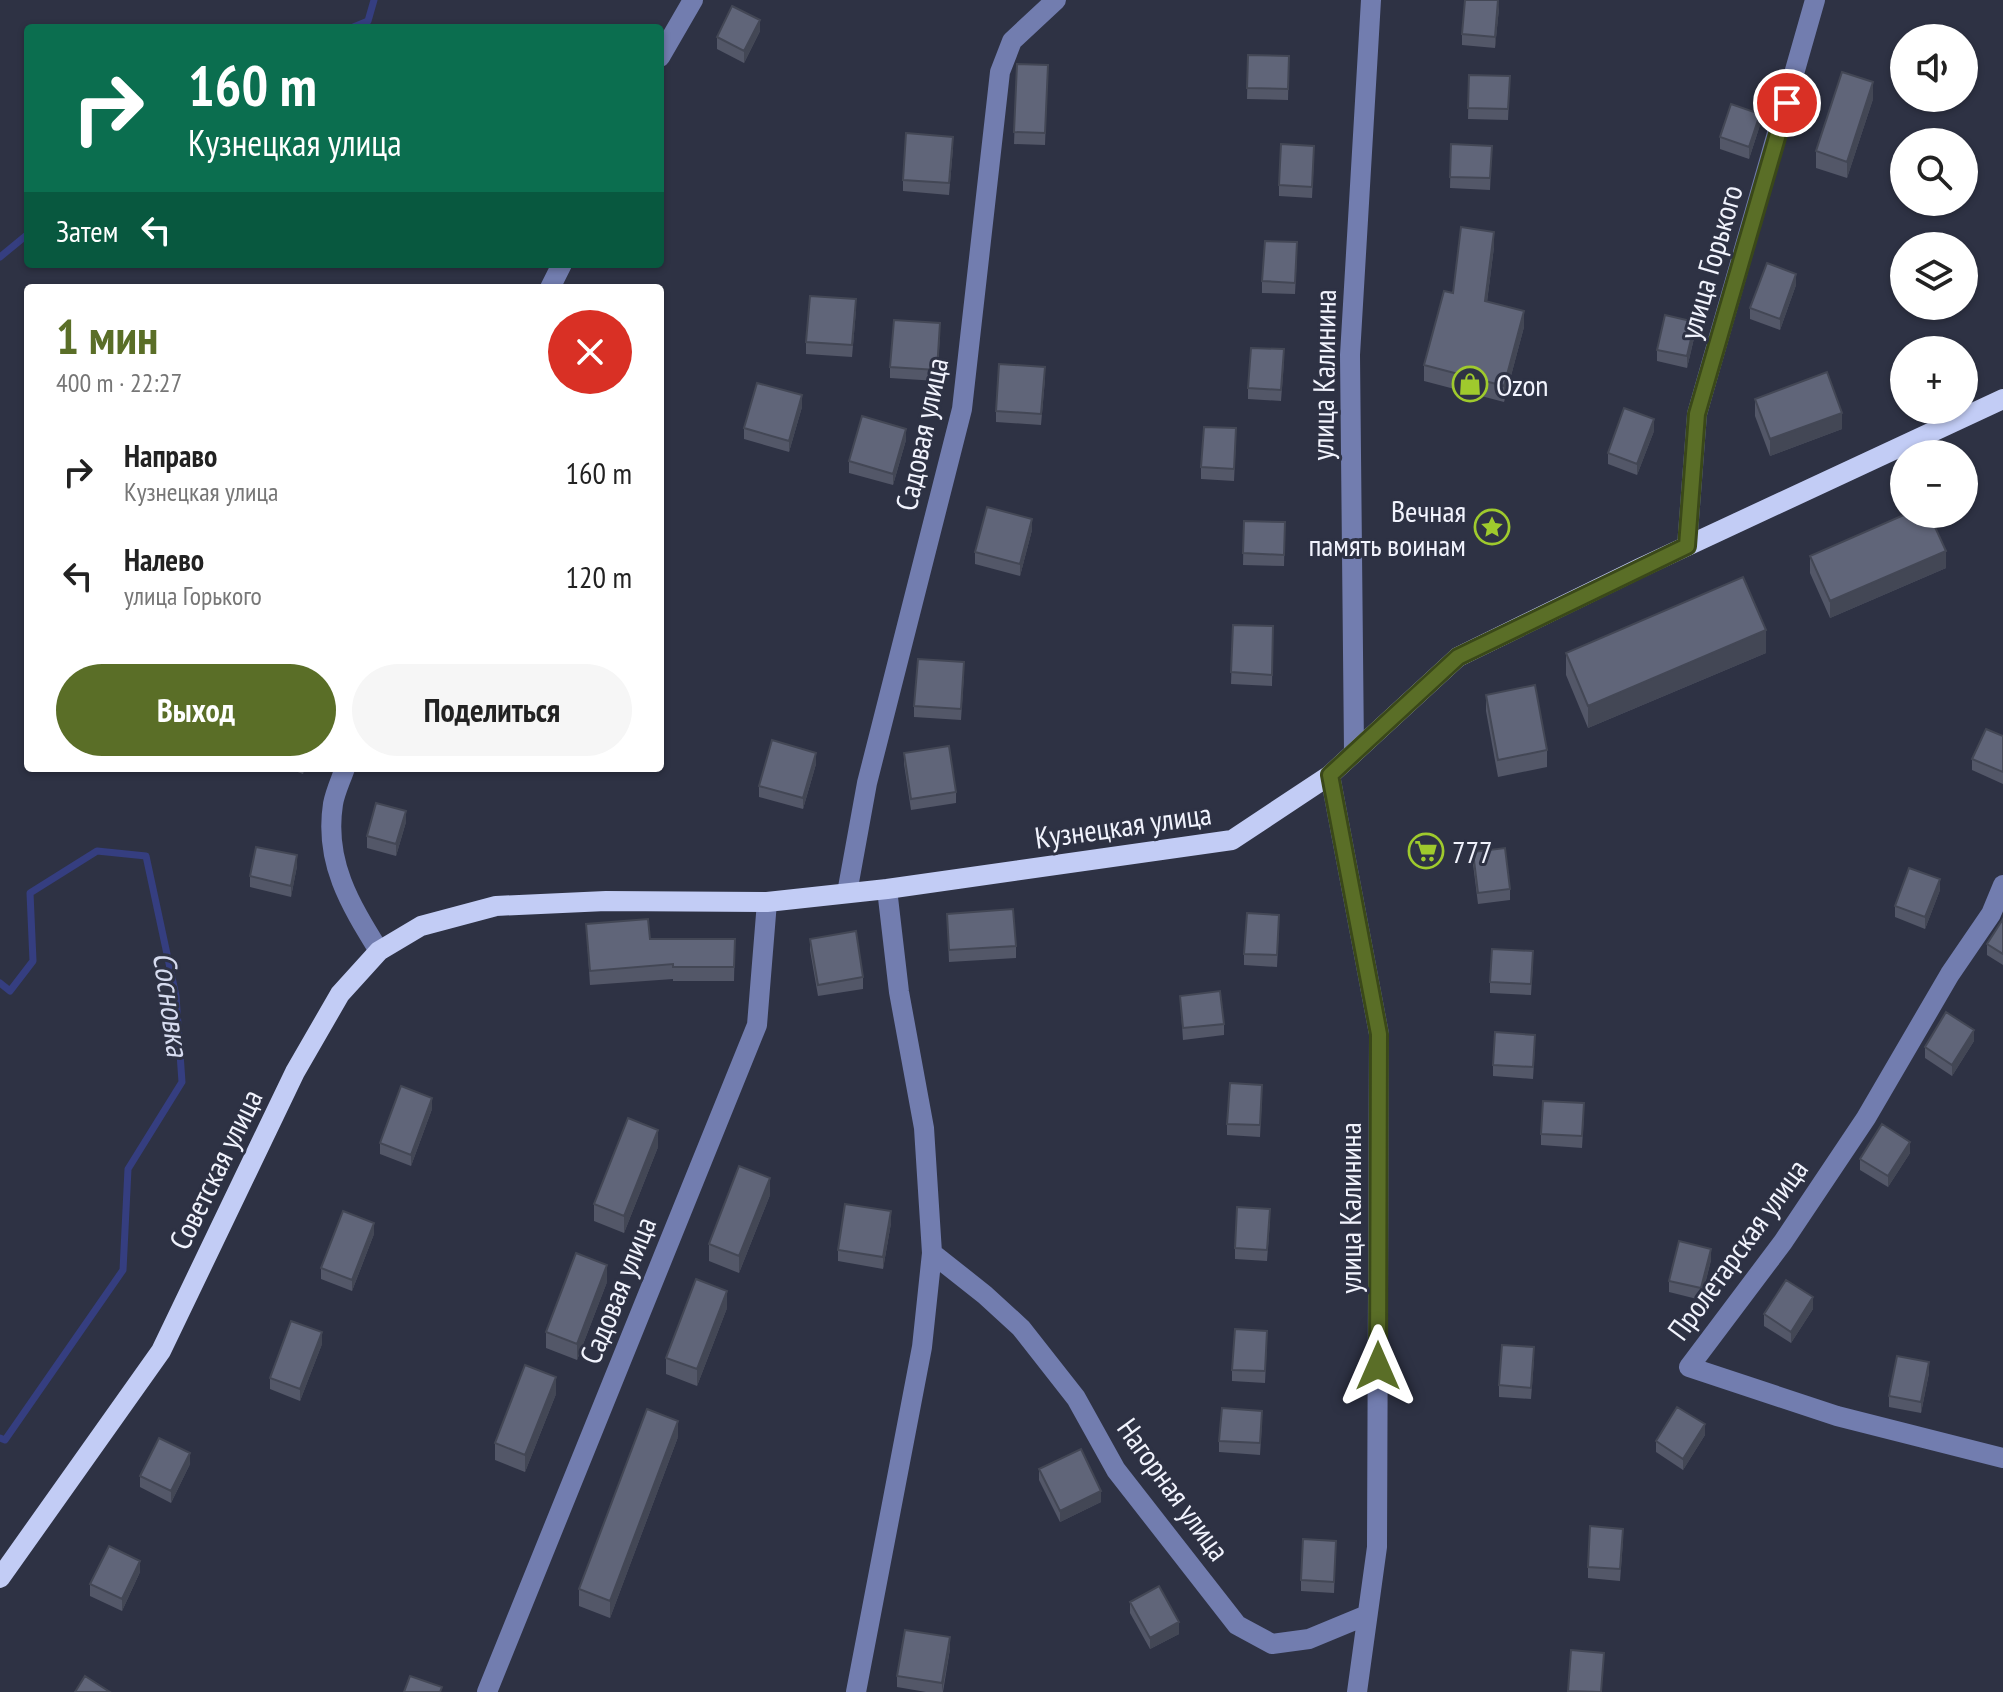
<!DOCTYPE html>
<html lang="ru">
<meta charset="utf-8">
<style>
:root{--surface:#fff;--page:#f6f6f6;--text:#222;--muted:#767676;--accent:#5a6e27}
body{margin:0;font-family:"PT Sans Narrow",sans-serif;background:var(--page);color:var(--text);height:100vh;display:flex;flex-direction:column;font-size:30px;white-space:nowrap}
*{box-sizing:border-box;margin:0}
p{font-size:26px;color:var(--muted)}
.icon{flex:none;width:44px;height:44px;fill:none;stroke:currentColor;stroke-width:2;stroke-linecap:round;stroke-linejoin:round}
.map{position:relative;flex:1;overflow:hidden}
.side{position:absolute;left:24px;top:284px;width:640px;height:488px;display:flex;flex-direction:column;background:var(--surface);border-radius:8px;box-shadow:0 2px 6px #0004}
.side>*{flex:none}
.banner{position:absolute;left:24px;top:24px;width:640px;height:244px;border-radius:8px;box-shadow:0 2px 6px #0004;background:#0b6e4f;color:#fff;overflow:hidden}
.buttons{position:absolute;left:1890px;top:24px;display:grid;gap:16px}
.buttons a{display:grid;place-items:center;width:88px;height:88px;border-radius:50%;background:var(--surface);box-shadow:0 2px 6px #0004;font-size:40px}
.pin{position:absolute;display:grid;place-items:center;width:68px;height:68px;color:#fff;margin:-34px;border:4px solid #fff;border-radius:50%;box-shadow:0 2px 8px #0007}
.me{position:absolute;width:88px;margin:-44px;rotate:0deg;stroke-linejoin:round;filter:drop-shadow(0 0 6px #0008)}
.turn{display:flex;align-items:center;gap:28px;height:168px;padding:0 32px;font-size:36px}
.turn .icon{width:104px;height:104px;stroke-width:2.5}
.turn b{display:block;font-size:56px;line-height:68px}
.then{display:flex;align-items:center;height:76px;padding:0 32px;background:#0003;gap:16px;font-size:30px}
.round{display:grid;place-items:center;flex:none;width:84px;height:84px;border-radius:42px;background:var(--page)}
.head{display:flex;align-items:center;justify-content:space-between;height:136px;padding:0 32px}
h1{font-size:48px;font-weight:700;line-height:60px;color:var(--accent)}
.action{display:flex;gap:16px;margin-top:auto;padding:16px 32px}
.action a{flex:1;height:92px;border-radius:48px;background:var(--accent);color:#fff;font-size:32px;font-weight:700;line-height:92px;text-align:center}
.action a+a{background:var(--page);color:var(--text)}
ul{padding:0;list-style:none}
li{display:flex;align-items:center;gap:24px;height:104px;padding:0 32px}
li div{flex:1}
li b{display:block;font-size:30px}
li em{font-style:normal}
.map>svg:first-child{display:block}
</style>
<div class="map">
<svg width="2003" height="1692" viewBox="0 0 2003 1692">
<rect width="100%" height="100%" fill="#2e3244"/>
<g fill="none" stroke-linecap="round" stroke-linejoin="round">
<!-- stream -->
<path stroke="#353e80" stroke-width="7" d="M 351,28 L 368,21 L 374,0
M 0,257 L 28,234
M 0,983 L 10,991 L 33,961 L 30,893 L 97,851 L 146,856 L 176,996 L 182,1082 L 128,1169 L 123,1270 L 5,1440 L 0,1438"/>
<!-- minor -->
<path stroke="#727daf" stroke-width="20" d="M 660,57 L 693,0
M 550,288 L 562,264
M 1687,546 L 1697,414 L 1815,0
M 1354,751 L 1350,355 L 1371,0
M 345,768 C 341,780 335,792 333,804 C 324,862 350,904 379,951
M 1330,775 L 1379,1034 L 1377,1547 L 1357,1692
M 2003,885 L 1991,914 L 1950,974 L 1866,1118 L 1783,1242 L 1689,1367 L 1837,1416 L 2003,1458
M 847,893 L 867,783 L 962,409 L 1000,72 L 1012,41 L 1056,0
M 932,1253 L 985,1295 L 1021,1328 L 1076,1398 L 1116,1470 L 1237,1625 L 1272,1644 L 1309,1639 L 1367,1615
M 487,1692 L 757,1025 L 767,902
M 856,1692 L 922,1347 L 932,1253 L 924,1128 L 899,992 L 887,889"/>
<!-- major -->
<path stroke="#c2ccf5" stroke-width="20" d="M 0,1578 L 161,1351 L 295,1072 L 340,994 L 379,951 L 421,926 L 496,906 L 606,901 L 767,902 L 887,889 L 1232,840 L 1330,775 L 1458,657 L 1640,568 L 2003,399"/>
</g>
<!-- wall -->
<path fill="#535768" d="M 1499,8 L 1495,48 L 1462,45 L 1462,34 Z
M 760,31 L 744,63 L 717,49 L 717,37 Z
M 1248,55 L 1289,56 L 1288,100 L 1247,99 Z
M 1017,64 L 1048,65 L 1045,145 L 1014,144 Z
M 1469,75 L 1510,76 L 1508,120 L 1468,119 Z
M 1873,99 L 1847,178 L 1816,168 L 1816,151 Z
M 1760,125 L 1749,159 L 1720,149 L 1720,137 Z
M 1451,144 L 1492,146 L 1490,190 L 1450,188 Z
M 953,148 L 949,195 L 903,191 L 903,180 Z
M 1314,157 L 1312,198 L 1279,196 L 1279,185 Z
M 1494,247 L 1487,302 L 1524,327 L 1504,402 L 1424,381 L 1424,365 L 1453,293 Z
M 1297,254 L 1295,294 L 1262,293 L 1262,281 Z
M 1796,285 L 1780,330 L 1750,319 L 1750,308 Z
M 856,310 L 852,357 L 806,354 L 806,342 Z
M 1695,334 L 1687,368 L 1657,361 L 1657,350 Z
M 940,335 L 937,381 L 890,378 L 890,367 Z
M 1284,361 L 1281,401 L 1248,399 L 1248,388 Z
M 1045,379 L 1041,425 L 996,422 L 996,411 Z
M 1755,399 L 1842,429 L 1770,456 L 1755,416 Z
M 802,407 L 789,452 L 744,439 L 744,428 Z
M 1654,431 L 1637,475 L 1608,464 L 1608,453 Z
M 906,440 L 893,485 L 849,473 L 849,461 Z
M 1236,440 L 1234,481 L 1201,479 L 1201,467 Z
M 1244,521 L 1285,522 L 1284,566 L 1243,565 Z
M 1032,530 L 1020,576 L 975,564 L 975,552 Z
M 1810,556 L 1946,568 L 1830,618 L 1810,573 Z
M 1233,625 L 1273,626 L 1272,686 L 1231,684 Z
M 1566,653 L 1766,653 L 1588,728 L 1566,675 Z
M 964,674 L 961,720 L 914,717 L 914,706 Z
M 1486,695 L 1547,750 L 1547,767 L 1498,777 L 1486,711 Z
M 2003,736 L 2003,784 L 1972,770 L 1972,759 Z
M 904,753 L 956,792 L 956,803 L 911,810 L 904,764 Z
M 816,764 L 803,809 L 759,797 L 759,786 Z
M 287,768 L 305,768 L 303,774 Z
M 406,822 L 396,856 L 367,848 L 367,836 Z
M 1473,852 L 1510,889 L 1510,900 L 1478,904 L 1473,864 Z
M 297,866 L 291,897 L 250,887 L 250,876 Z
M 1940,890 L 1925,929 L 1895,917 L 1895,906 Z
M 947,914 L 1016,946 L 1016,958 L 949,962 Z
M 2003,919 L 2003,965 L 1987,955 L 1987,944 Z
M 586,924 L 650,939 L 735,939 L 734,981 L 673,981 L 673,979 L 590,985 Z
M 1279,926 L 1277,967 L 1244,965 L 1244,954 Z
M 810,939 L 863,977 L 863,989 L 818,996 L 810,950 Z
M 1533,962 L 1531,995 L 1490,993 L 1490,982 Z
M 1180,996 L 1224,1024 L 1224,1035 L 1183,1040 Z
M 1974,1041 L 1952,1076 L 1925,1058 L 1925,1047 Z
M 1535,1046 L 1533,1079 L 1493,1076 L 1493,1065 Z
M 1262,1096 L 1260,1137 L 1227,1135 L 1227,1124 Z
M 432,1109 L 411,1166 L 380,1154 L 380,1143 Z
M 1584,1115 L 1582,1148 L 1541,1145 L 1541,1134 Z
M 658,1147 L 624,1233 L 594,1221 L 594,1204 Z
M 1910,1153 L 1888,1187 L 1860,1170 L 1860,1159 Z
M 770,1195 L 739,1273 L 709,1261 L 709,1244 Z
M 1270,1220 L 1267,1261 L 1235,1259 L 1235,1248 Z
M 891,1223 L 883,1269 L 838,1261 L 838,1250 Z
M 374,1234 L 352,1291 L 321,1279 L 321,1268 Z
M 1711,1260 L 1701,1300 L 1669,1292 L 1669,1281 Z
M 607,1282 L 577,1360 L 546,1348 L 546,1332 Z
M 727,1308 L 697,1386 L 666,1374 L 666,1358 Z
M 1813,1309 L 1791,1343 L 1764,1326 L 1764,1314 Z
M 1267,1342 L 1265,1383 L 1232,1381 L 1232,1370 Z
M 322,1344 L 300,1401 L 270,1389 L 270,1378 Z
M 1534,1359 L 1531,1399 L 1499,1397 L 1499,1385 Z
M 1929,1373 L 1921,1413 L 1889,1407 L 1889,1396 Z
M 556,1394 L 525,1472 L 495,1460 L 495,1443 Z
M 1262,1422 L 1260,1455 L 1219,1452 L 1219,1441 Z
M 1705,1435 L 1683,1470 L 1656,1452 L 1656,1441 Z
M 678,1437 L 610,1618 L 579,1606 L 579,1589 Z
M 190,1464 L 171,1503 L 140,1487 L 140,1476 Z
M 1039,1469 L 1101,1502 L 1060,1522 L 1039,1480 Z
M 1623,1540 L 1620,1581 L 1588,1578 L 1588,1567 Z
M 1336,1541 L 1334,1593 L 1301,1591 L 1301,1580 Z
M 140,1572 L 122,1611 L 90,1596 L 90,1584 Z
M 1130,1602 L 1179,1634 L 1150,1649 L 1130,1613 Z
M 950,1649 L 943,1692 L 926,1692 L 897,1687 L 897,1676 Z"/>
<!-- shaded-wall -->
<path fill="#434755" d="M 1499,0 L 1499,8 L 1495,48 L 1495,37 Z
M 760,20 L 760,31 L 744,63 L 744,51 Z
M 1873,82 L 1873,99 L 1847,178 L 1847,162 Z
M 1760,114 L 1760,125 L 1749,159 L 1749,147 Z
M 1494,232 L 1494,247 L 1485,317 L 1485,301 Z
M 1796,274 L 1796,285 L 1780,330 L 1780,319 Z
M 1524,311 L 1524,327 L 1504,402 L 1504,386 Z
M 1695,322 L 1695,334 L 1687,368 L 1687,356 Z
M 802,395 L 802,407 L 789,452 L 789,441 Z
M 1842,413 L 1842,429 L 1770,456 L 1770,439 Z
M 1654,419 L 1654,431 L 1637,475 L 1637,464 Z
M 906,429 L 906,440 L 893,485 L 893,474 Z
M 1032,519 L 1032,530 L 1020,576 L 1020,564 Z
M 1946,551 L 1946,568 L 1830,618 L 1830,601 Z
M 1766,630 L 1766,653 L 1588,728 L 1588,706 Z
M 816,753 L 816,764 L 803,809 L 803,798 Z
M 406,811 L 406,822 L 396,856 L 396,844 Z
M 297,855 L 297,866 L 291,897 L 291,886 Z
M 1940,879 L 1940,890 L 1925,929 L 1925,917 Z
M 1974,1030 L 1974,1041 L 1952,1076 L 1952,1065 Z
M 432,1098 L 432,1109 L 411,1166 L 411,1155 Z
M 658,1130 L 658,1147 L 624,1233 L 624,1216 Z
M 1910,1142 L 1910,1153 L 1888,1187 L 1888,1176 Z
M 770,1178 L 770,1195 L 739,1273 L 739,1256 Z
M 891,1211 L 891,1223 L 883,1269 L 883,1257 Z
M 374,1223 L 374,1234 L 352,1291 L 352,1280 Z
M 1711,1249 L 1711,1260 L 1701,1300 L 1701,1288 Z
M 607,1265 L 607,1282 L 577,1360 L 577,1344 Z
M 727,1291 L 727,1308 L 697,1386 L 697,1369 Z
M 1813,1297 L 1813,1309 L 1791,1343 L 1791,1332 Z
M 322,1332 L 322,1344 L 300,1401 L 300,1389 Z
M 1929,1362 L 1929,1373 L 1921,1413 L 1921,1402 Z
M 556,1377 L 556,1394 L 525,1472 L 525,1455 Z
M 678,1421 L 678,1437 L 610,1618 L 610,1601 Z
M 1705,1424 L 1705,1435 L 1683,1470 L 1683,1459 Z
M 190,1453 L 190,1464 L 171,1503 L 171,1491 Z
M 1101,1491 L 1101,1502 L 1060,1522 L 1060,1511 Z
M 140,1561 L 140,1572 L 122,1611 L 122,1599 Z
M 1179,1622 L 1179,1634 L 1150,1649 L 1150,1638 Z
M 950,1637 L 950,1649 L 942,1692 L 942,1683 Z"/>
<!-- building -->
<path fill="#606579" stroke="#434755" stroke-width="2" d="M 1465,0 L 1498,0 L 1495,37 L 1462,34 Z
M 732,6 L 760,20 L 744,51 L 717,37 Z
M 1248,55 L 1289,56 L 1288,89 L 1247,88 Z
M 1017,64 L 1048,65 L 1045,133 L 1014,132 Z
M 1842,72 L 1873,82 L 1847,162 L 1816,151 Z
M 1469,75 L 1510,76 L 1508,109 L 1468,108 Z
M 1731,104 L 1760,114 L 1749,147 L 1720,137 Z
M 906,133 L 953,137 L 949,183 L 903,180 Z
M 1281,144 L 1314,146 L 1312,187 L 1279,185 Z
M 1451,144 L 1492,146 L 1490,178 L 1450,177 Z
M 1461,227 L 1494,232 L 1485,301 L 1524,311 L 1504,386 L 1424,365 L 1444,291 L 1453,293 Z
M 1265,241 L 1297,242 L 1295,283 L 1262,281 Z
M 1767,263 L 1796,274 L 1780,319 L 1750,308 Z
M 810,296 L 856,299 L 852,345 L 806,342 Z
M 1665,315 L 1695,322 L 1687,356 L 1657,350 Z
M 894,320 L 940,323 L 937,370 L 890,367 Z
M 1251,348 L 1284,349 L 1281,390 L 1248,388 Z
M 999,364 L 1045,367 L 1041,414 L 996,411 Z
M 1827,372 L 1842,413 L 1770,439 L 1755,399 Z
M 757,383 L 802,395 L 789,441 L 744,428 Z
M 1624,408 L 1654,419 L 1637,464 L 1608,453 Z
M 862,416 L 906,429 L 893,474 L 849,461 Z
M 1204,427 L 1236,428 L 1234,469 L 1201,467 Z
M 987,507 L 1032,519 L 1020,564 L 975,552 Z
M 1906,514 L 1929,514 L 1946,551 L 1830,601 L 1810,556 Z
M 1244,521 L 1285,522 L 1284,555 L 1243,553 Z
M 1743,577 L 1766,630 L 1588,706 L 1566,653 Z
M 1233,625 L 1273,626 L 1272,675 L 1231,672 Z
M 918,659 L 964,662 L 961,709 L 914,706 Z
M 1535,685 L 1547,750 L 1498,760 L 1486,695 Z
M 1986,729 L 2003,736 L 2003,772 L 1972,759 Z
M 772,740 L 816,753 L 803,798 L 759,786 Z
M 949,746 L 956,792 L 911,799 L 904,753 Z
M 376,803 L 406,811 L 396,844 L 367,836 Z
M 256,847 L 297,855 L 291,886 L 250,876 Z
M 1505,848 L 1510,889 L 1478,893 L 1473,852 Z
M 1909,868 L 1940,879 L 1925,917 L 1895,906 Z
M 1013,909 L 1016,946 L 949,950 L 947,914 Z
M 1247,913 L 1279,915 L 1277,955 L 1244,954 Z
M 648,919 L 650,939 L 735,939 L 734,967 L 673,967 L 673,964 L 590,971 L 586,924 Z
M 2003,919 L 2003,954 L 1987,944 Z
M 856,931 L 863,977 L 818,985 L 810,939 Z
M 1492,949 L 1533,951 L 1531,984 L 1490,982 Z
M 1220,991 L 1224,1024 L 1183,1028 L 1180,996 Z
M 1946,1012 L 1974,1030 L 1952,1065 L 1925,1047 Z
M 1495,1032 L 1535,1035 L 1533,1067 L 1493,1065 Z
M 1230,1083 L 1262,1085 L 1260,1125 L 1227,1124 Z
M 401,1086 L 432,1098 L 411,1155 L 380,1143 Z
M 1543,1101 L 1584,1103 L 1582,1136 L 1541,1134 Z
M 628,1118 L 658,1130 L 624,1216 L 594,1204 Z
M 1882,1124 L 1910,1142 L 1888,1176 L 1860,1159 Z
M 739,1166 L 770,1178 L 739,1256 L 709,1244 Z
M 845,1204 L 891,1211 L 883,1257 L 838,1250 Z
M 1237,1207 L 1270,1209 L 1267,1250 L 1235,1248 Z
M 343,1211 L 374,1223 L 352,1280 L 321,1268 Z
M 1679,1241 L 1711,1249 L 1701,1288 L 1669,1281 Z
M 576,1253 L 607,1265 L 577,1344 L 546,1332 Z
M 696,1279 L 727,1291 L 697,1369 L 666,1358 Z
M 1786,1280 L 1813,1297 L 1791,1332 L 1764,1314 Z
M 291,1321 L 322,1332 L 300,1389 L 270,1378 Z
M 1235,1329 L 1267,1331 L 1265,1371 L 1232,1370 Z
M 1502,1345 L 1534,1347 L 1531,1388 L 1499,1385 Z
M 1897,1356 L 1929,1362 L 1921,1402 L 1889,1396 Z
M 525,1365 L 556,1377 L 525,1455 L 495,1443 Z
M 1677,1407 L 1705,1424 L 1683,1459 L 1656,1441 Z
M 1222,1408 L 1262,1411 L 1260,1443 L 1219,1441 Z
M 647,1409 L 678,1421 L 610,1601 L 579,1589 Z
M 159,1438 L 190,1453 L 171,1491 L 140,1476 Z
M 1081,1449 L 1101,1491 L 1060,1511 L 1039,1469 Z
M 1590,1526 L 1623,1529 L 1620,1569 L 1588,1567 Z
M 1303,1539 L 1336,1541 L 1334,1582 L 1301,1580 Z
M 109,1546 L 140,1561 L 122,1599 L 90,1584 Z
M 1159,1586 L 1179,1622 L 1150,1638 L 1130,1602 Z
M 905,1630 L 950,1637 L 942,1683 L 897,1676 Z
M 1571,1650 L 1604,1653 L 1601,1692 L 1568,1691 Z
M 85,1676 L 110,1692 L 75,1692 Z
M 410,1676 L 442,1687 L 440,1692 L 404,1692 Z"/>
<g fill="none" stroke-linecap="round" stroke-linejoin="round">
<!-- route casing -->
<g stroke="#3a4819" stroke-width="20">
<path id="route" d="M 1378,1366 L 1379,1034 L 1330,775 L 1458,657 L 1687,546 L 1697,414 L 1787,103"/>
</g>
<!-- route -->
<use href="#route" stroke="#5a6e27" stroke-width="14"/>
</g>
<!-- icons -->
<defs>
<g id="shop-ring" transform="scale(1.8)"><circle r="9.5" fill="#2e3244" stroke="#9fca2d" stroke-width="1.5"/><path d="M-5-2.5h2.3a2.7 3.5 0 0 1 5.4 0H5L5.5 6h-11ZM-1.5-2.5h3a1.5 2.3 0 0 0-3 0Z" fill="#9fca2d"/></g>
<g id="sight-ring" transform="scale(1.8)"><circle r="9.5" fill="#2e3244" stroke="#9fca2d" stroke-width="1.5"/><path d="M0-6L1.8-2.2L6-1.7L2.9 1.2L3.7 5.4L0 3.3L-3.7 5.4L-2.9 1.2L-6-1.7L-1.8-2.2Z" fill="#9fca2d"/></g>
<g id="supermarket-ring" transform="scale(1.8)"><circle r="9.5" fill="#2e3244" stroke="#9fca2d" stroke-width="1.5"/><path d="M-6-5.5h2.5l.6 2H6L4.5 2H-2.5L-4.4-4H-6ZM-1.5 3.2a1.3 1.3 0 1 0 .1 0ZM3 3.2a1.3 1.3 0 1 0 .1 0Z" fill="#9fca2d"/></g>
</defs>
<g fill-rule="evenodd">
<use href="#shop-ring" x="1470" y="384"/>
<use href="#sight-ring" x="1492" y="527"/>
<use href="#supermarket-ring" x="1426" y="851"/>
</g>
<g text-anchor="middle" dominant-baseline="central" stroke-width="6" stroke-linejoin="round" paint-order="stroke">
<!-- street labels -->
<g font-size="30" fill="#f1f3fd" stroke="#2e3244">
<text transform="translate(1710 262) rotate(-74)">улица Горького</text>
<text transform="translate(1323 375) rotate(-89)">улица Калинина</text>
<text transform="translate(921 434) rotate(-78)">Садовая улица</text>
<text transform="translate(1123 825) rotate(-8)">Кузнецкая улица</text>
<text transform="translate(215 1169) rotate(-64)">Советская улица</text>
<text transform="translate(1349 1208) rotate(-90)">улица Калинина</text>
<text transform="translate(1737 1249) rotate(-54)">Пролетарская улица</text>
<text transform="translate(617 1290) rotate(-68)">Садовая улица</text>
<text transform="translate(1174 1489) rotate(54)">Нагорная улица</text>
</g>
<!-- poi labels -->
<g font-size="30" fill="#f1f3fd" stroke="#2e3244" text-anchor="start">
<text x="1496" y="384">Ozon</text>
<text x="1466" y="510" text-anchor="end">Вечная<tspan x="1466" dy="34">память воинам</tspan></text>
<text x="1452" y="851">777</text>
</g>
<!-- water labels -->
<g font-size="32" font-style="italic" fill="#d6dbef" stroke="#2e3244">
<text transform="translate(172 1004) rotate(82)">Сосновка</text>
</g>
</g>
</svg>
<div class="buttons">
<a><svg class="icon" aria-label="sound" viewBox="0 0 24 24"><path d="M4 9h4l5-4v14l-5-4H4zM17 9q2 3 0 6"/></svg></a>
<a><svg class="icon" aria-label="search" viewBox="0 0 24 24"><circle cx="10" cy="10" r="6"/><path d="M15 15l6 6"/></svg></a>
<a><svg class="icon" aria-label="layers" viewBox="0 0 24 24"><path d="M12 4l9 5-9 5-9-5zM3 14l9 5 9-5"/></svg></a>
<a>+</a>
<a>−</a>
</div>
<div class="pin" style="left:1787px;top:103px;background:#d93025"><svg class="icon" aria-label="arrive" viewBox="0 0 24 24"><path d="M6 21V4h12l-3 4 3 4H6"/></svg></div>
<svg class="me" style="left:1378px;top:1366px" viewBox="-20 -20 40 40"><path d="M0-17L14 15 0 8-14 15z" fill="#5a6e27" stroke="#fff" stroke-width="4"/></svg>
<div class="banner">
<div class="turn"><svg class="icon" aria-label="right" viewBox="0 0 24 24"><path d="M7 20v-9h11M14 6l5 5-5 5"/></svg><div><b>160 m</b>Кузнецкая улица</div></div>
<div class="then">Затем<svg class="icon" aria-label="left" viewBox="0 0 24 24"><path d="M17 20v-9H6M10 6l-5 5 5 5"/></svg></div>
</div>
<section class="side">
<div class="head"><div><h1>1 мин</h1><p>400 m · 22:27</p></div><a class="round" style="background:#d93025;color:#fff"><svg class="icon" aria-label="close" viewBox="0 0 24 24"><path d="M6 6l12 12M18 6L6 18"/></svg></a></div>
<ul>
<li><svg class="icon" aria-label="right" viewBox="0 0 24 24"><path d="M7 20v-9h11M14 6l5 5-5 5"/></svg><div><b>Направо</b><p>Кузнецкая улица</p></div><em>160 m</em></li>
<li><svg class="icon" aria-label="left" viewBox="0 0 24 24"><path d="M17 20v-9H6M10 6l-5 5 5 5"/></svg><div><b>Налево</b><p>улица Горького</p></div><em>120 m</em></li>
</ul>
<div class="action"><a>Выход</a><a>Поделиться</a></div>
</section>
</div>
